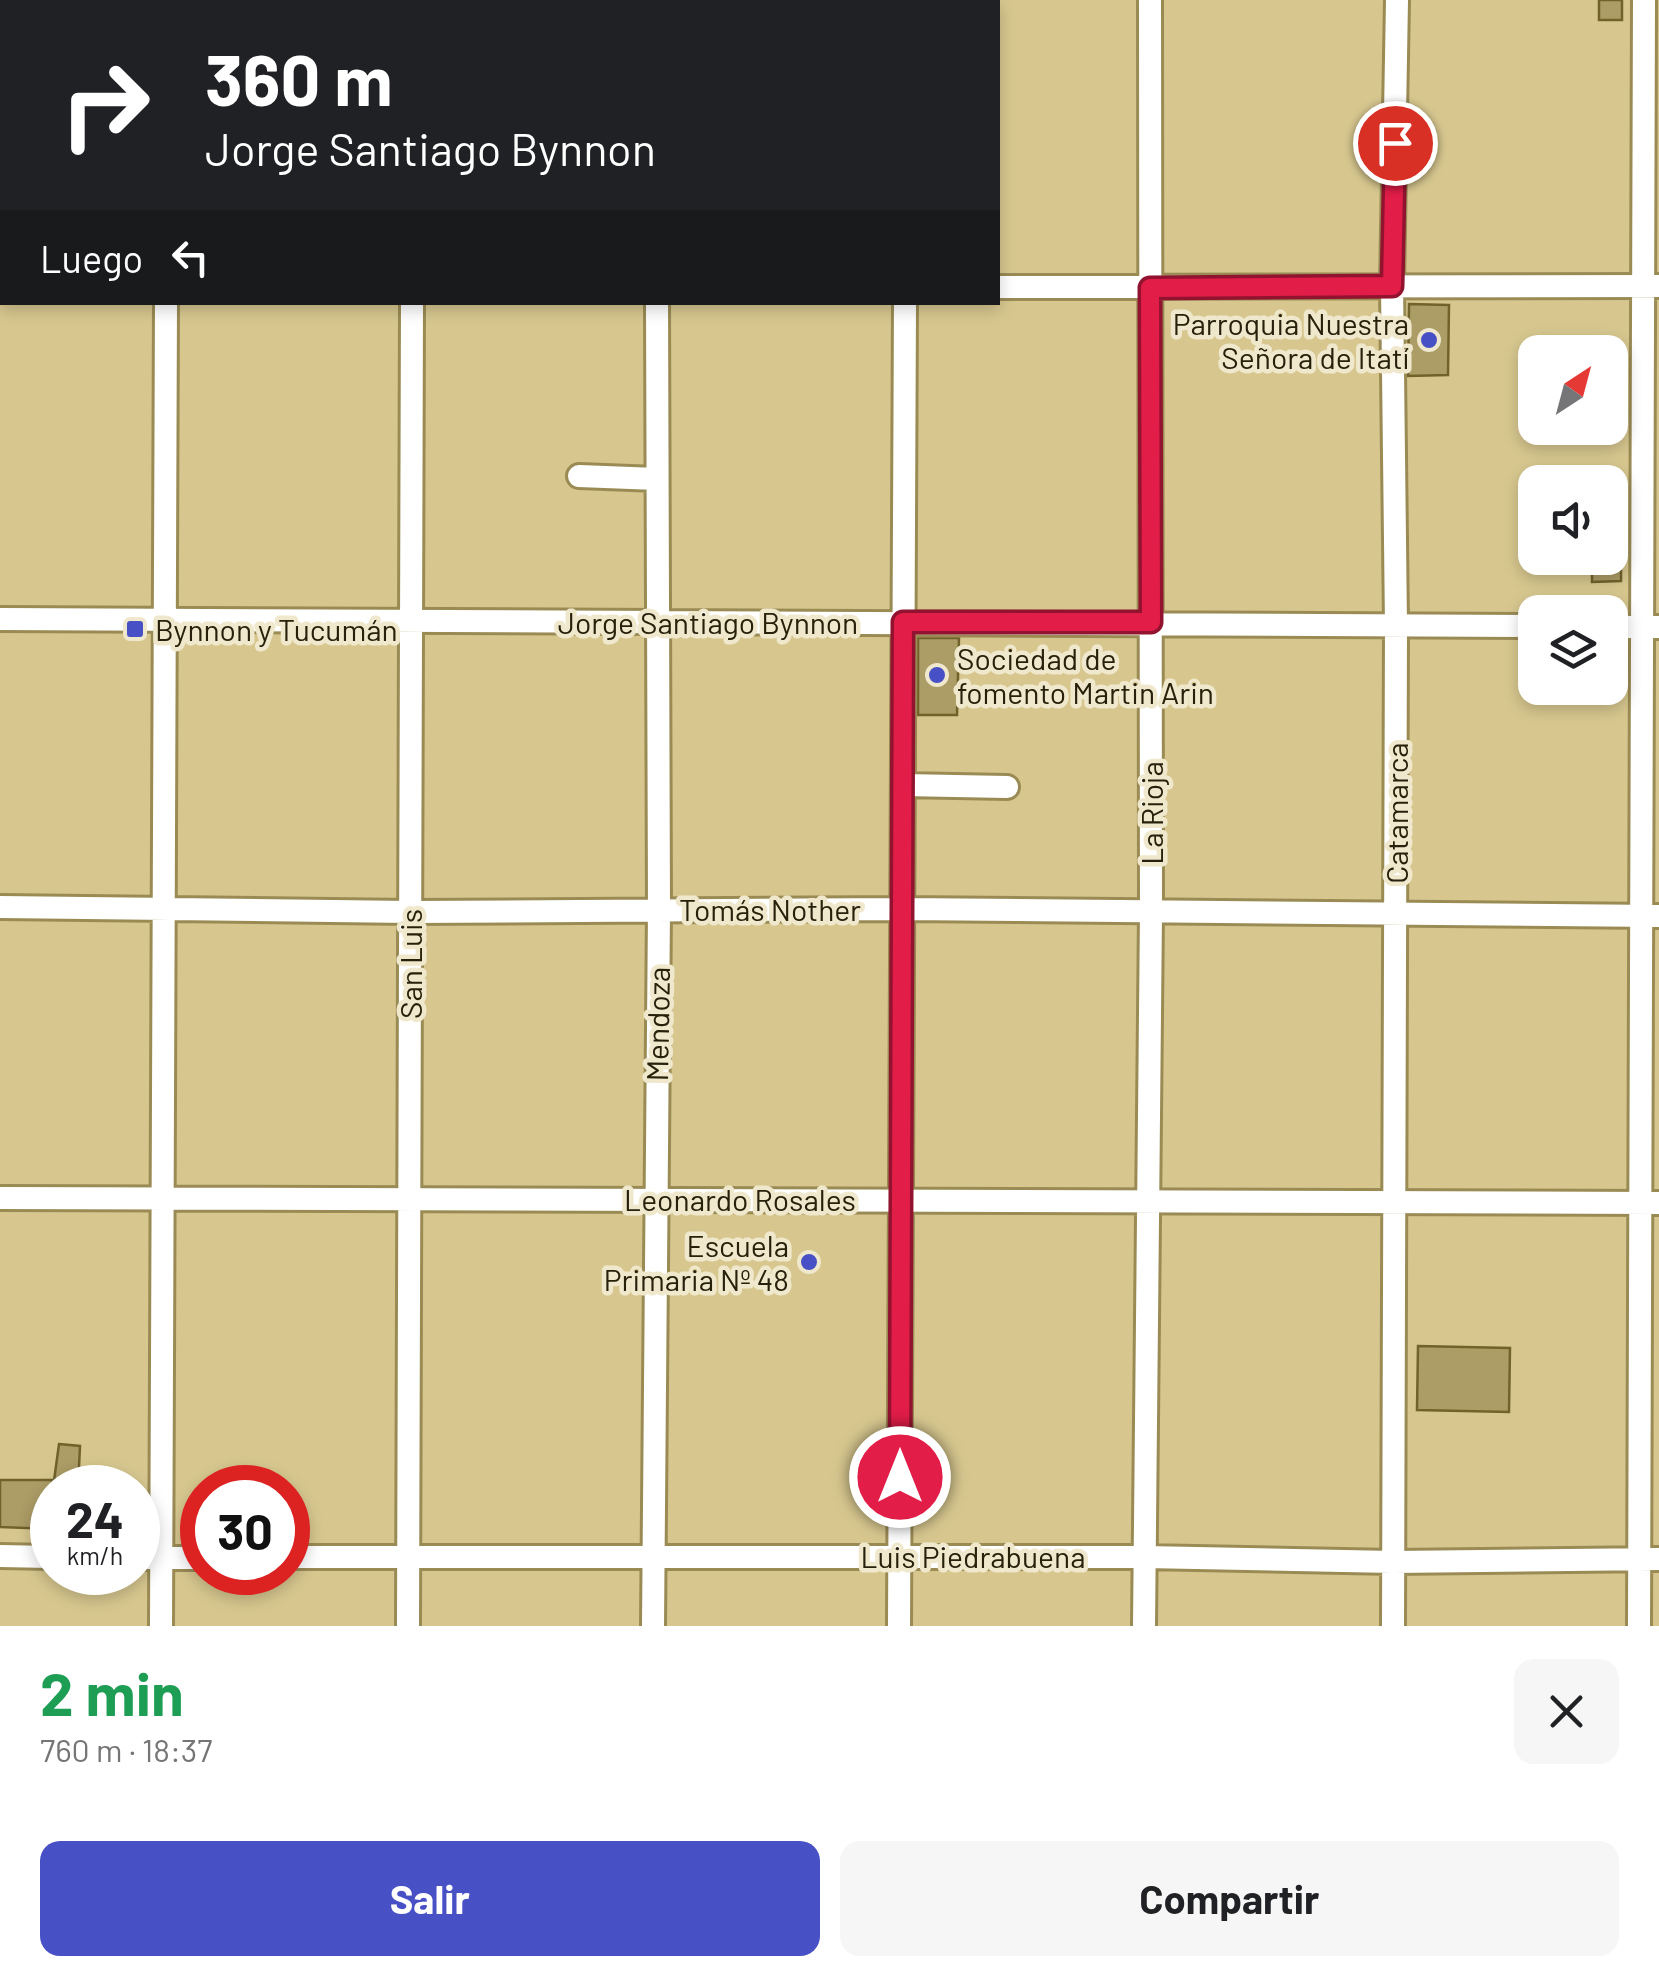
<!DOCTYPE html>
<html lang="es">
<meta charset="utf-8">
<style>
:root{--surface:#fff;--page:#f6f6f6;--text:#202124;--muted:#757577;--accent:#4750c5}
body{margin:0;font-family:Barlow,sans-serif;background:var(--page);color:var(--text);height:100vh;display:flex;flex-direction:column;font-size:38px;white-space:nowrap}
*{box-sizing:border-box;margin:0}
p{font-size:32px;color:var(--muted)}
.icon{flex:none;width:55px;height:55px;fill:none;stroke:currentColor;stroke-width:2;stroke-linecap:round;stroke-linejoin:round}
.map{position:relative;height:1626px;overflow:hidden}
.side{display:flex;flex-direction:column;background:var(--surface);flex:1}
.side>*{flex:none}
.banner{position:absolute;left:0px;top:0px;width:1000px;height:305px;box-shadow:0 5px 15px #0003;background:#202124;color:#fff;overflow:hidden}
.needle{width:65px;rotate:36deg}
.fabs{position:absolute;left:1518px;top:335px;display:grid;gap:20px}
.fabs a{display:grid;place-items:center;width:110px;height:110px;border-radius:20px;background:var(--surface);box-shadow:0 5px 15px #0003;font-size:50px}
.speed{position:absolute;left:30px;top:1465px;display:flex;gap:20px;font-size:50px;font-weight:700;text-align:center}
.speed>*{display:grid;place-content:center;width:130px;height:130px;border-radius:50%;background:var(--surface);box-shadow:0 5px 15px #0003;line-height:1}
.speed small{font-size:25px;font-weight:400}
.speed .limit{border:15px solid #d22;background:#fff;color:#111}
.pin{position:absolute;display:grid;place-items:center;width:85px;height:85px;color:#fff;margin:-42px;border:5px solid #fff;border-radius:50%;box-shadow:0 2px 10px #0007}
.me{position:absolute;width:110px;margin:-55px;rotate:0deg;stroke-linejoin:round;filter:drop-shadow(0 0 8px #0008)}
.turn{display:flex;align-items:center;gap:35px;height:210px;padding:0 40px;font-size:45px}
.turn .icon{width:130px;height:130px;stroke-width:2.5}
.turn b{display:block;font-size:70px;line-height:85px}
.then{display:flex;align-items:center;height:95px;padding:0 40px;background:#0003;gap:20px;font-size:38px}
.round{display:grid;place-items:center;flex:none;width:105px;height:105px;border-radius:20px;background:var(--page)}
.summary{display:flex;align-items:center;justify-content:space-between;height:170px;padding:0 40px}
h1{font-size:60px;font-weight:700;line-height:75px;color:#1e9e55}
.button{display:flex;gap:20px;margin-top:auto;padding:20px 40px}
.button a{flex:1;height:115px;border-radius:20px;background:var(--accent);color:#fff;font-size:40px;font-weight:700;line-height:115px;text-align:center}
.button a+a{background:var(--page);color:var(--text)}
.map>svg:first-child{display:block}
</style>
<div class="map">
<svg width="1659" height="1626" viewBox="0 0 1659 1626">
<rect width="100%" height="100%" fill="#d7c78f"/>
<!-- building -->
<path fill="#ac9c66" stroke="#71622c" stroke-width="2.5" d="M 1599,0 L 1622,0 L 1622,20 L 1599,20 Z
M 1409,304 L 1449,305 L 1448,375 L 1408,376 Z
M 1592,565 L 1621,565 L 1621,581 L 1592,582 Z
M 918,638 L 959,638 L 957,715 L 918,715 Z
M 1418,1346 L 1510,1348 L 1509,1412 L 1417,1410 Z
M 59,1444 L 80,1446 L 78,1488 L 53,1488 Z
M 0,1480 L 52,1480 L 52,1529 L 0,1527 Z"/>
<g fill="none" stroke-linecap="round" stroke-linejoin="round">
<!-- minor casing -->
<g stroke="#9a8b55" stroke-width="28">
<path id="minor" d="M 656,0 L 656,2
M 903,0 L 903,2
M 168,2 L 168,0
M 413,2 L 413,0
M 0,282 L 2,282
M 998,287 L 1659,286
M 579,476 L 657,479
M 0,619 L 1535,626
M 1610,627 L 1659,627
M 903,785 L 1007,787
M 0,907 L 410,912 L 903,909 L 1659,916
M 0,1198 L 1659,1203
M 0,1556 L 52,1557
M 288,1557 L 1145,1557 L 1393,1562 L 1659,1559
M 138,1558 L 202,1558
M 161,1626 L 166,302
M 408,1626 L 412,302
M 653,1626 L 659,909 L 657,302
M 899,1626 L 905,302
M 1144,1626 L 1151,912 L 1150,0
M 1393,1626 L 1396,625 L 1392,286 L 1397,0
M 1639,1626 L 1644,0"/>
</g>
<!-- minor -->
<use href="#minor" stroke="#fff" stroke-width="22"/>
</g>
<g fill="none" stroke-linecap="round" stroke-linejoin="round">
<!-- route casing -->
<g stroke="#92132f" stroke-width="25">
<path id="route" d="M 900,1477 L 903,622 L 1151,622 L 1150,288 L 1392,286 L 1395,143"/>
</g>
<!-- route -->
<use href="#route" stroke="#e11d48" stroke-width="18"/>
</g>
<!-- markers -->
<g fill="#4750c5" stroke="#f0e8cc" stroke-width="4">
<circle cx="1429" cy="340" r="10"/>
<rect x="125" y="619" width="20" height="20" rx="5"/>
<circle cx="937" cy="675" r="10"/>
<circle cx="809" cy="1262" r="10"/>
</g>
<g text-anchor="middle" dominant-baseline="central" stroke-width="9" stroke-linejoin="round" paint-order="stroke">
<!-- poi labels -->
<g font-size="30" fill="#27200a" stroke="#f0e8cc" text-anchor="end">
<text x="1409" y="323">Parroquia Nuestra<tspan x="1409" dy="34">Señora de Itatí</tspan></text>
<text x="155" y="629" text-anchor="start">Bynnon y Tucumán</text>
<text x="957" y="658" text-anchor="start">Sociedad de<tspan x="957" dy="34">fomento Martin Arin</tspan></text>
<text x="789" y="1245">Escuela<tspan x="789" dy="34">Primaria Nº 48</tspan></text>
</g>
<!-- street labels -->
<g font-size="30" fill="#27200a" stroke="#f0e8cc">
<text x="708" y="622">Jorge Santiago Bynnon</text>
<text transform="translate(1151 813) rotate(-90)">La Rioja</text>
<text transform="translate(1396 813) rotate(-90)">Catamarca</text>
<text x="770" y="909">Tomás Nother</text>
<text transform="translate(410 964) rotate(-90)">San Luis</text>
<text transform="translate(657 1024) rotate(-89)">Mendoza</text>
<text x="740" y="1199">Leonardo Rosales</text>
<text x="973" y="1556">Luis Piedrabuena</text>
</g>
</g>
</svg>
<div class="fabs">
<a><svg class="needle" viewBox="-14 -14 28 28"><path d="M0-13l5 13h-10z" fill="#e53935"/><path d="M0 13l5-13h-10z" fill="#757577"/></svg></a>
<a><svg class="icon" aria-label="sound" viewBox="0 0 24 24"><path d="M4 9h4l5-4v14l-5-4H4zM17 9q2 3 0 6"/></svg></a>
<a><svg class="icon" aria-label="layers" viewBox="0 0 24 24"><path d="M12 4l9 5-9 5-9-5zM3 14l9 5 9-5"/></svg></a>
</div>
<div class="speed"><div>24<small>km/h</small></div><div class="limit">30</div></div>
<div class="pin" style="left:1395px;top:143px;background:#d93025"><svg class="icon" aria-label="arrive" viewBox="0 0 24 24"><path d="M6 21V4h12l-3 4 3 4H6"/></svg></div>
<svg class="me" style="left:900px;top:1477px" viewBox="-20 -20 40 40"><circle r="17" fill="#e11d48" stroke="#fff" stroke-width="3"/><path d="M0-11L8 9 0 5-8 9z" fill="#fff"/></svg>
<div class="banner">
<div class="turn"><svg class="icon" aria-label="right" viewBox="0 0 24 24"><path d="M7 20v-9h11M14 6l5 5-5 5"/></svg><div><b>360 m</b>Jorge Santiago Bynnon</div></div>
<div class="then">Luego<svg class="icon" aria-label="left" viewBox="0 0 24 24"><path d="M17 20v-9H6M10 6l-5 5 5 5"/></svg></div>
</div>
</div>
<section class="side">
<div class="summary"><div><h1>2 min</h1><p>760 m · 18:37</p></div><a class="round"><svg class="icon" aria-label="close" viewBox="0 0 24 24"><path d="M6 6l12 12M18 6L6 18"/></svg></a></div>
<div class="button"><a>Salir</a><a>Compartir</a></div>
</section>
